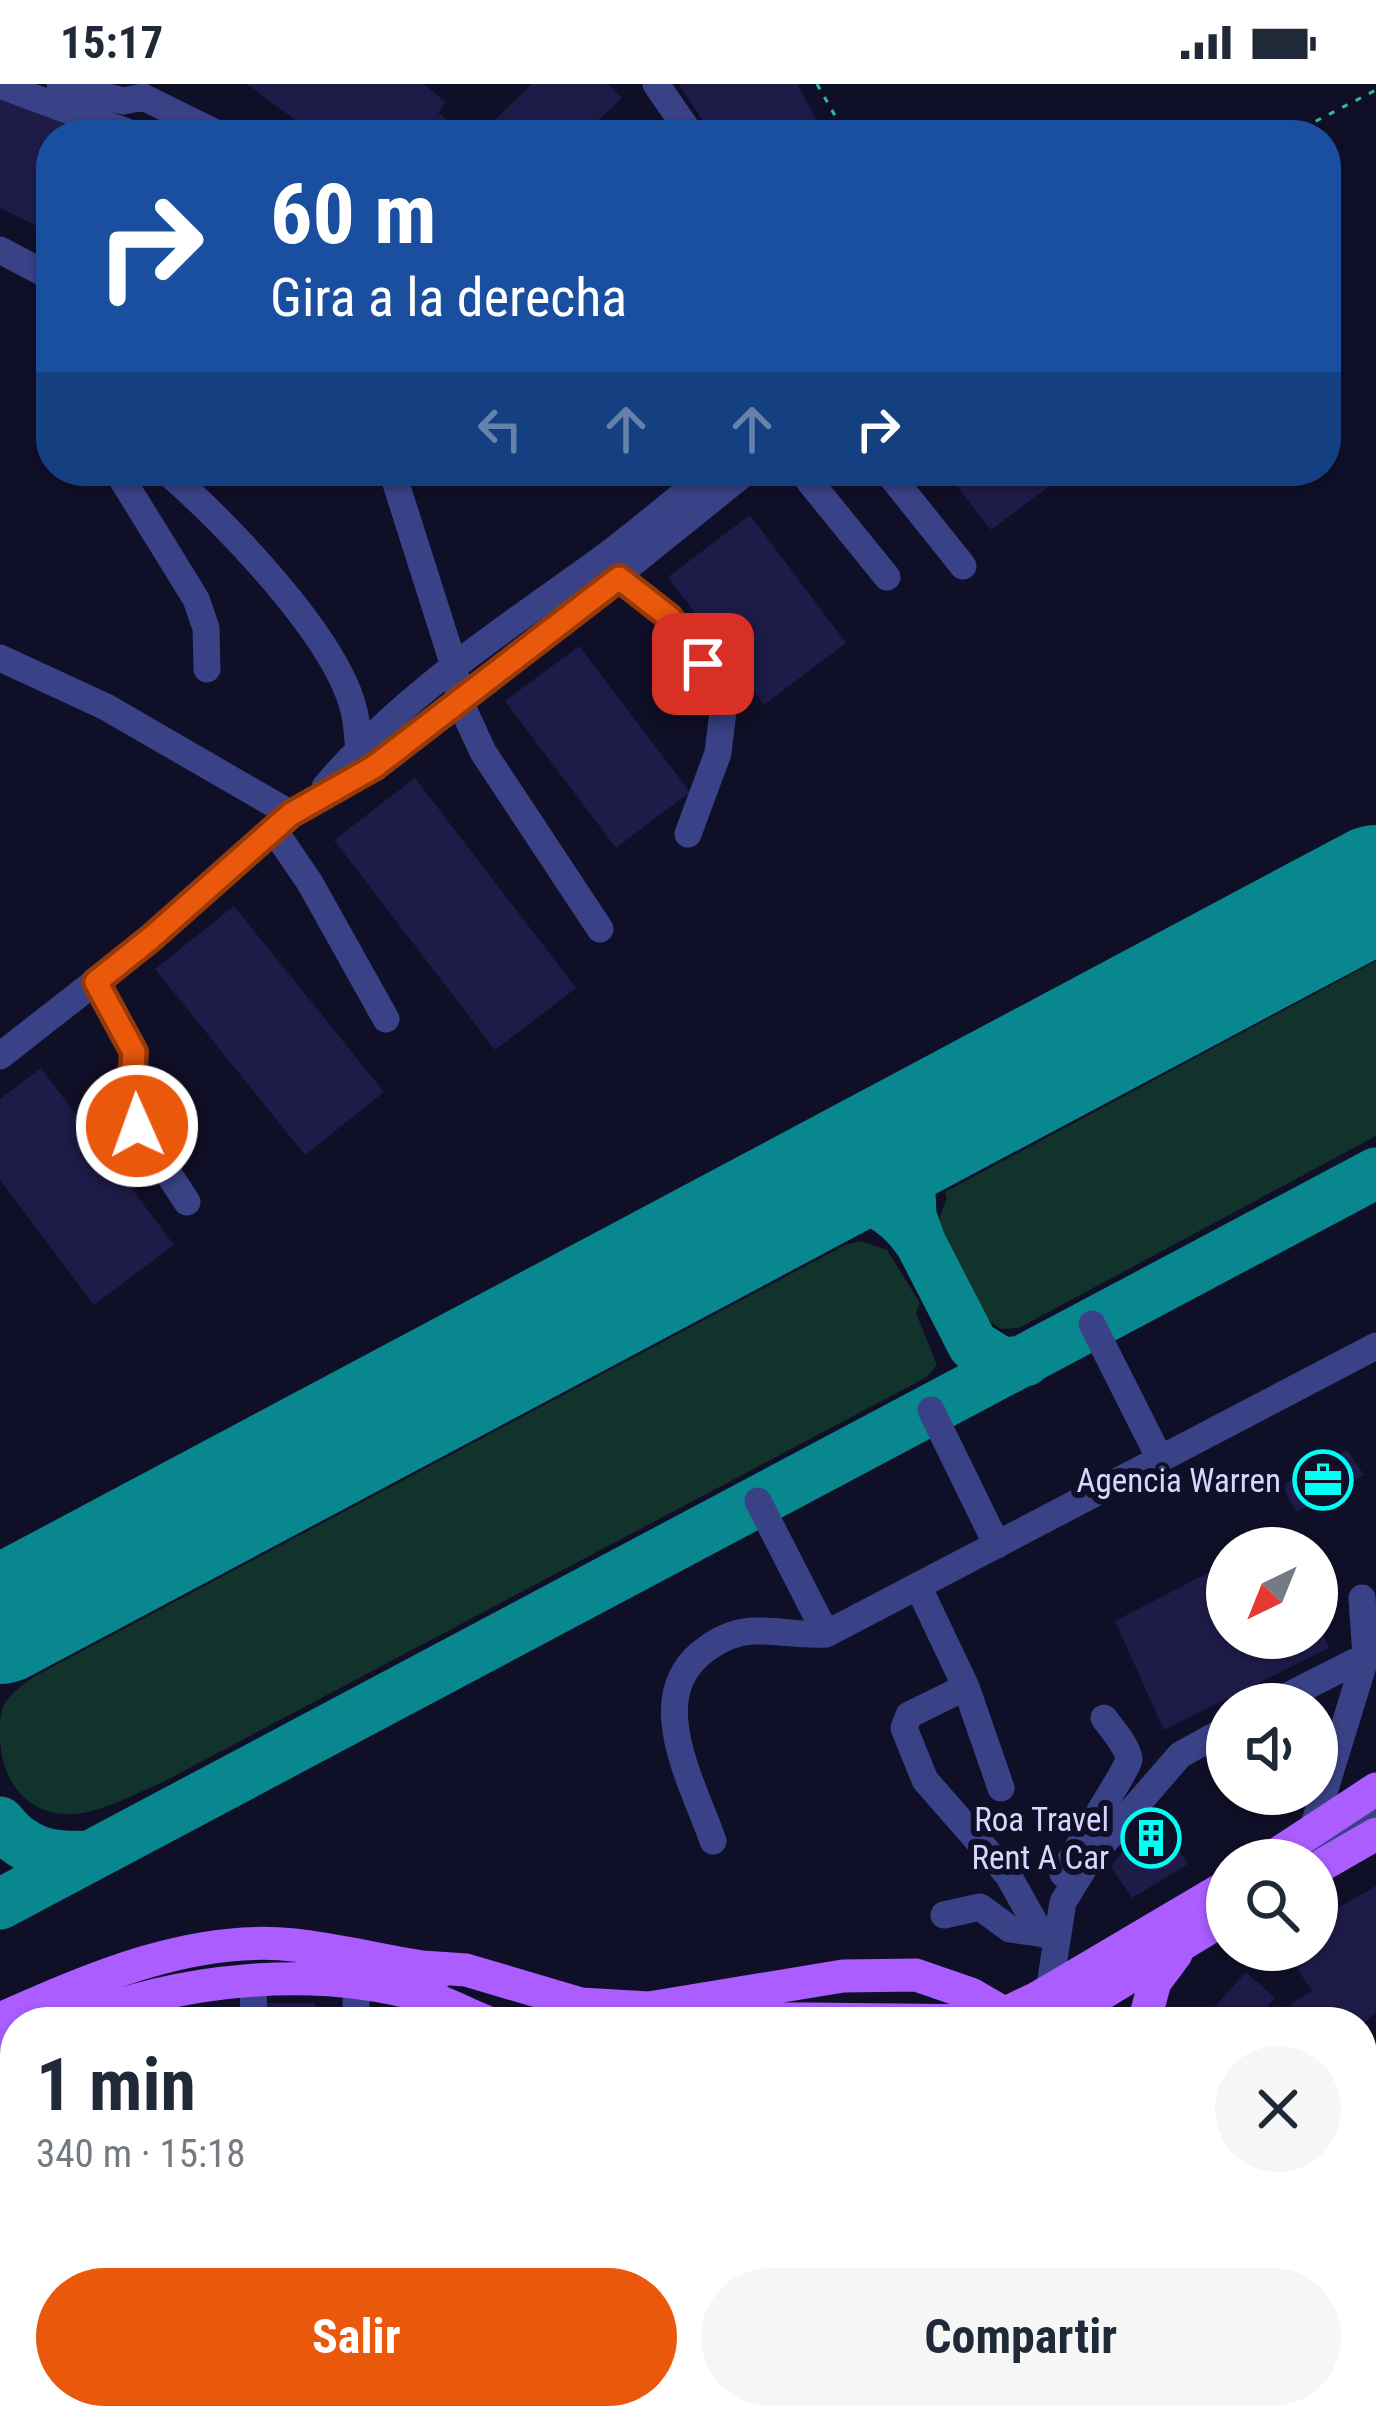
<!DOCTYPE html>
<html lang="es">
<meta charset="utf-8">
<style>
:root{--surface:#fff;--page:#f6f6f7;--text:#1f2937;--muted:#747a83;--accent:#ea580c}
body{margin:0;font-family:"Roboto Condensed",sans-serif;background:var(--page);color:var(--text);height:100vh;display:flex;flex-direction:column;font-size:45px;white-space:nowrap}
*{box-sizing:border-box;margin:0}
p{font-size:39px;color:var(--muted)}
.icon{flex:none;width:66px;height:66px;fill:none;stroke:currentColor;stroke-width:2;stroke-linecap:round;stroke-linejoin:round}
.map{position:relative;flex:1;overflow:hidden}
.panel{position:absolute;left:0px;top:1923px;width:1377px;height:423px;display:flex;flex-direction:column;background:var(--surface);border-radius:48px 48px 0 0;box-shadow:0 3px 9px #0004}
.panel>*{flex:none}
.hud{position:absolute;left:36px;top:36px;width:1305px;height:366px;border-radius:48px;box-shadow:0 3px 9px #0004;background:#1a4fa0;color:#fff;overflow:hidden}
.needle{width:78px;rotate:223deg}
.fabs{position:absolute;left:1206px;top:1443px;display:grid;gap:24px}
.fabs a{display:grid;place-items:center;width:132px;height:132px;border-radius:50%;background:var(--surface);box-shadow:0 3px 9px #0004;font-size:60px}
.pin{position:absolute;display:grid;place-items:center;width:102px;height:102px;color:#fff;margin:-51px;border-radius:24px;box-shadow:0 6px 18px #0006}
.me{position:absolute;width:132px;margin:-66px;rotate:358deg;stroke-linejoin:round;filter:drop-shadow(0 0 9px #0008)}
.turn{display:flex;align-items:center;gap:42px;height:252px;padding:0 36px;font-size:54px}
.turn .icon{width:156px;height:156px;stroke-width:2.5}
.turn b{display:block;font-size:84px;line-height:102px}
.lanes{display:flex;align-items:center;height:114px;padding:0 36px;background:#0003;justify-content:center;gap:60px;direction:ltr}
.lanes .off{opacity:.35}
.round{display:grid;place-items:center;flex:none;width:126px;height:126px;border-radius:63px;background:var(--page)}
.summary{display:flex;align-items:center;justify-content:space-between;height:204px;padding:0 36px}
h1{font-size:72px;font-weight:700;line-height:90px}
.primary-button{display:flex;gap:24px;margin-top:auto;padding:24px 36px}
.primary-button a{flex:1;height:138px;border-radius:72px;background:var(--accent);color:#fff;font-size:48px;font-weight:700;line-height:138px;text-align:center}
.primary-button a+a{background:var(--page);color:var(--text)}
.status{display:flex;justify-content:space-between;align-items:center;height:84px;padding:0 60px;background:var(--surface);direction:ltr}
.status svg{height:33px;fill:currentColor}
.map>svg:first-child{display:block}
</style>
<div class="status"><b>15:17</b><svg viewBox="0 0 49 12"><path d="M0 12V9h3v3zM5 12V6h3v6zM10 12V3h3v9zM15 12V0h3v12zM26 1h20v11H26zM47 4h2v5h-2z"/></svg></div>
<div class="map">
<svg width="1376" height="2344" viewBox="0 0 1376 2344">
<rect width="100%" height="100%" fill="#100f28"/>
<!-- green -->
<path fill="#12322c" d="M 1376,877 L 1376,1052 L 1019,1244 L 1001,1245 L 978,1228 L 941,1152 L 940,1132 L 947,1114 L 945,1108 Z
M 861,1157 L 887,1166 L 920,1219 L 916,1229 L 937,1281 L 927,1293 L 163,1698 C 134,1710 97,1732 64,1730 C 21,1727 0,1690 0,1651 C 0,1641 0,1633 3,1623 C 10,1609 24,1599 37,1591 L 845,1161 Z"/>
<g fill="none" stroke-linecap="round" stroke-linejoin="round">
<!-- stream -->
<path stroke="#0c2b4a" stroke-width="6" d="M 1362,2103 L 1376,2096
M 456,2331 L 469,2344
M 668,2331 L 672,2344
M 914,2344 L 917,2331"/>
<!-- taxiway -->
<path stroke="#09878e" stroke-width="51" d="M 944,1034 L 919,1063 L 909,1088 L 911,1132 L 921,1160 L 973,1261 L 1002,1279 L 1025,1277
M 798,1112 C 852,1107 889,1111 921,1160
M 0,1738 C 23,1769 53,1774 89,1772
M 0,1820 L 1376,1089"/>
<!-- runway -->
<path stroke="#09878e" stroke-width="126" d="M 0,1537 L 1376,804"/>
</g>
<!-- building -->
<path fill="#1e1b49" d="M 247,0 L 424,0 L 445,18 L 438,29 L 470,51 L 310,51 L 312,48 Z
M 532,0 L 608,0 L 622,14 L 583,51 L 479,51 Z
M 679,0 L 797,0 L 825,51 L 712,51 Z
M 0,9 L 90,51 L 51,51 L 51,149 L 0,124 Z
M 945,387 L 1070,387 L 991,446 Z
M 750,431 L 846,559 L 764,621 L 668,493 Z
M 579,562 L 690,708 L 616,764 L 505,617 Z
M 415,694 L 576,904 L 495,966 L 334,756 Z
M 234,822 L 384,1008 L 305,1071 L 155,885 Z
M 41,984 L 174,1161 L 94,1221 L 0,1096 L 0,1015 Z
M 1347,1366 L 1364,1391 L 1296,1428 L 1282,1401 Z
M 1227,1479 L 1227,1554 L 1317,1554 L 1317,1538 L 1329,1564 L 1164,1646 L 1115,1537 Z
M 1152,1728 L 1188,1780 L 1132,1814 L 1111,1783 Z
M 1376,1802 L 1376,1928 L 1362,1941 L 1362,1938 L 1304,1938 L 1290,1920 L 1312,1907 L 1285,1866 L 1317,1866 L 1317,1836 Z
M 1246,1888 L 1275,1914 L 1253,1938 L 1201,1938 Z
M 268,1919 L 315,1919 L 315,1938 L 268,1938 Z
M 371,1932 L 398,1932 L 399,1938 L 371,1938 Z
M 15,2076 L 15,2154 L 0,2168 L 0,2095 Z
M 1376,2249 L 1376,2294 L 1362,2277 L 1362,2260 Z
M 820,2331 L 854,2331 L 847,2344 Z
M 922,2331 L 1025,2331 L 1007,2344 L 920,2344 Z
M 1184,2331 L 1273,2331 L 1255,2344 L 1194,2344 Z"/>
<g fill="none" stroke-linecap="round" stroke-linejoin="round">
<!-- path -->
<path stroke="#2ebb9e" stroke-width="3" stroke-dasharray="6 9" stroke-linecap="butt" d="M 817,0 L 846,51
M 1289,51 L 1376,6"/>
<!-- minor -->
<path stroke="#3a4287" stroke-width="27" d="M 60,0 L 123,17 L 143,13
M 656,0 L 691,51
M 0,1 L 135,51
M 143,13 L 220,51
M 0,166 L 51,193
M 117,387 L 196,515 L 206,544 L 207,585
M 166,387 C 223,436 337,553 354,627 C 358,642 357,658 360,673
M 392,387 L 454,582 L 460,618 L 483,668 L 600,845
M 801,387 L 887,493
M 887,387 L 963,482
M 604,483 L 669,533 L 703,581 L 723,627 L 718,669 L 688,750
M 0,574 L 106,623 L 291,730
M 325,703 C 401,613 500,548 595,480 C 635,451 673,418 711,387
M 274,746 L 310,799 L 386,935
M 96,898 L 135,968 L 129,1019 L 137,1042 L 187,1118
M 0,972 L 151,854 L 291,730 L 374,683 L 460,618 L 747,387
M 1092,1240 L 1160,1375
M 931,1326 L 997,1461
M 758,1417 L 826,1550
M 918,1502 L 966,1603 L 1001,1704
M 966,1603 L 909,1631 L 904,1644 L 925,1696 L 1008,1791 L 1041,1850
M 1272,1620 L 1372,1569
M 1312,1747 L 1366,1572 L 1362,1514
M 713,1757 C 692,1696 640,1609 709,1563 C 722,1554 736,1548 752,1547 C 777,1546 801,1552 826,1550 L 1376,1262
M 1299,1776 L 1376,1731
M 1063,1790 C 1071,1771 1130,1682 1129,1675 C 1127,1661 1112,1645 1104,1634
M 944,1831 L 980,1823 L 1010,1845 L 1053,1851
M 253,1896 L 254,1938
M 1049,1907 L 1063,1818 L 1089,1776 L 1180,1671 L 1227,1645
M 161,1911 L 168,1938
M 355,1938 L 357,1901
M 1362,2038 L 1376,2034
M 0,2073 L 15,2076
M 0,2173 L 15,2159
M 0,2272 L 15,2263
M 0,2325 L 10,2344
M 744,2331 L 767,2344
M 1143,2331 L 1155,2344
M 1333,2331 L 1343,2344
M 233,2344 L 235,2331
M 384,2344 L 388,2331
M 858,2344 L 866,2331
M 1017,2344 L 1032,2331
M 1278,2344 L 1291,2331"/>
<!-- major -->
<path stroke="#ab5dff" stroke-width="33" d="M 1268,1776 L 1376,1705
M 1317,1784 L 1376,1750
M 422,1883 L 466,1886 L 581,1920 L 649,1924 L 843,1892 L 916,1891 L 971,1910 L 1019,1938
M 1039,1913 L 1227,1802
M 0,1935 C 91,1895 192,1850 294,1861 C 337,1866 380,1876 422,1883 L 438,1889
M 72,1938 C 179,1894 315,1880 427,1913 C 448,1919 467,1931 487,1938
M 687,1938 L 705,1934 L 990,1937
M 1056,1938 L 1227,1833
M 1144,1938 L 1155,1898 L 1176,1870
M 0,1970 L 15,1963
M 1362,2122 L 1376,2130
M 1362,2149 L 1376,2158"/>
<!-- major-bridge -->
<path stroke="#ab5dff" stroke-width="33" d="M 987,1938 L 1039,1913"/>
</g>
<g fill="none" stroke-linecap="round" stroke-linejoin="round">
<!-- route casing -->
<g stroke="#983908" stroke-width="30">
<path id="route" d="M 137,1042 L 130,1019 L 134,968 L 96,898 L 151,854 L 291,730 L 374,683 L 619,494 L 669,533 L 703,580"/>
</g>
<!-- route -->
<use href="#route" stroke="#ea580c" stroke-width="21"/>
</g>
<!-- icons -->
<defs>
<g id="office-ring" transform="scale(3)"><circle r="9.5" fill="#100f28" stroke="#02fff4" stroke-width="1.5"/><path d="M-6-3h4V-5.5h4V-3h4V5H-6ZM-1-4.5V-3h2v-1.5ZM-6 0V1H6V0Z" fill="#02fff4"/></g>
<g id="building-ring" transform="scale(3)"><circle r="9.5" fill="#100f28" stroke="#02fff4" stroke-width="1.5"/><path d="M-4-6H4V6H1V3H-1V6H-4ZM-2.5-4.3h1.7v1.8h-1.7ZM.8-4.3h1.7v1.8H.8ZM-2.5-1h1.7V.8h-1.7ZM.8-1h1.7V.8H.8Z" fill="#02fff4"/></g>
</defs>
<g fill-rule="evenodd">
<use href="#office-ring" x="1323" y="1396"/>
<use href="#building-ring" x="1151" y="1754"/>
</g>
<g text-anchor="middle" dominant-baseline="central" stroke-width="12" stroke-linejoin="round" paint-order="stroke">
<!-- poi labels -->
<g font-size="33" fill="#d6d7ff" stroke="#100f28" text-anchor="end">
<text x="1281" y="1396">Agencia Warren</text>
<text x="1109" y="1735">Roa Travel<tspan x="1109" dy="38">Rent A Car</tspan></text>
</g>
</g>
</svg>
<div class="fabs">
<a><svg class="needle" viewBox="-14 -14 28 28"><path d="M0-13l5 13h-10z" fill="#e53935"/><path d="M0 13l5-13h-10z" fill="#747a83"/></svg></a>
<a><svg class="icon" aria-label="sound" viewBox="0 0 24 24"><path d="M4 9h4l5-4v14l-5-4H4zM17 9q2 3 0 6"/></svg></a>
<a><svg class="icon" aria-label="search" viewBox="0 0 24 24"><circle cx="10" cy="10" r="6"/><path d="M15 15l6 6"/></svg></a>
</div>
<div class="pin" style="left:703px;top:580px;background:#d93025"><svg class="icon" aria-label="arrive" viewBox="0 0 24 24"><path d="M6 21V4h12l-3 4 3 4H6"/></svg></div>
<svg class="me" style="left:137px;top:1042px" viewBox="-20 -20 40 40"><circle r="17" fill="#ea580c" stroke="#fff" stroke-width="3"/><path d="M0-11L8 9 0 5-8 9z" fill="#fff"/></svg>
<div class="hud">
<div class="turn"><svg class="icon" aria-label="right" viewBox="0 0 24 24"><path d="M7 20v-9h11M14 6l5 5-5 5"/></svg><div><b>60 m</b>Gira a la derecha</div></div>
<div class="lanes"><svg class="icon off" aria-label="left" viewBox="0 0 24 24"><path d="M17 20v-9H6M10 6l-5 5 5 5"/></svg><svg class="icon off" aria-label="ahead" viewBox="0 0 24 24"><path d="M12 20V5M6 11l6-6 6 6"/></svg><svg class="icon off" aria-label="ahead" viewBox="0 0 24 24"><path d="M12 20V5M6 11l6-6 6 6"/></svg><svg class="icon" aria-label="right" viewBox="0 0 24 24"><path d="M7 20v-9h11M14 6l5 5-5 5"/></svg></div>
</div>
<section class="panel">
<div class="summary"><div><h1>1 min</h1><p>340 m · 15:18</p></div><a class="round"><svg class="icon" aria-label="close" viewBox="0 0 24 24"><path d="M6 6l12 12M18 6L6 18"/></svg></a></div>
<div class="primary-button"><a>Salir</a><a>Compartir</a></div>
</section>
</div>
